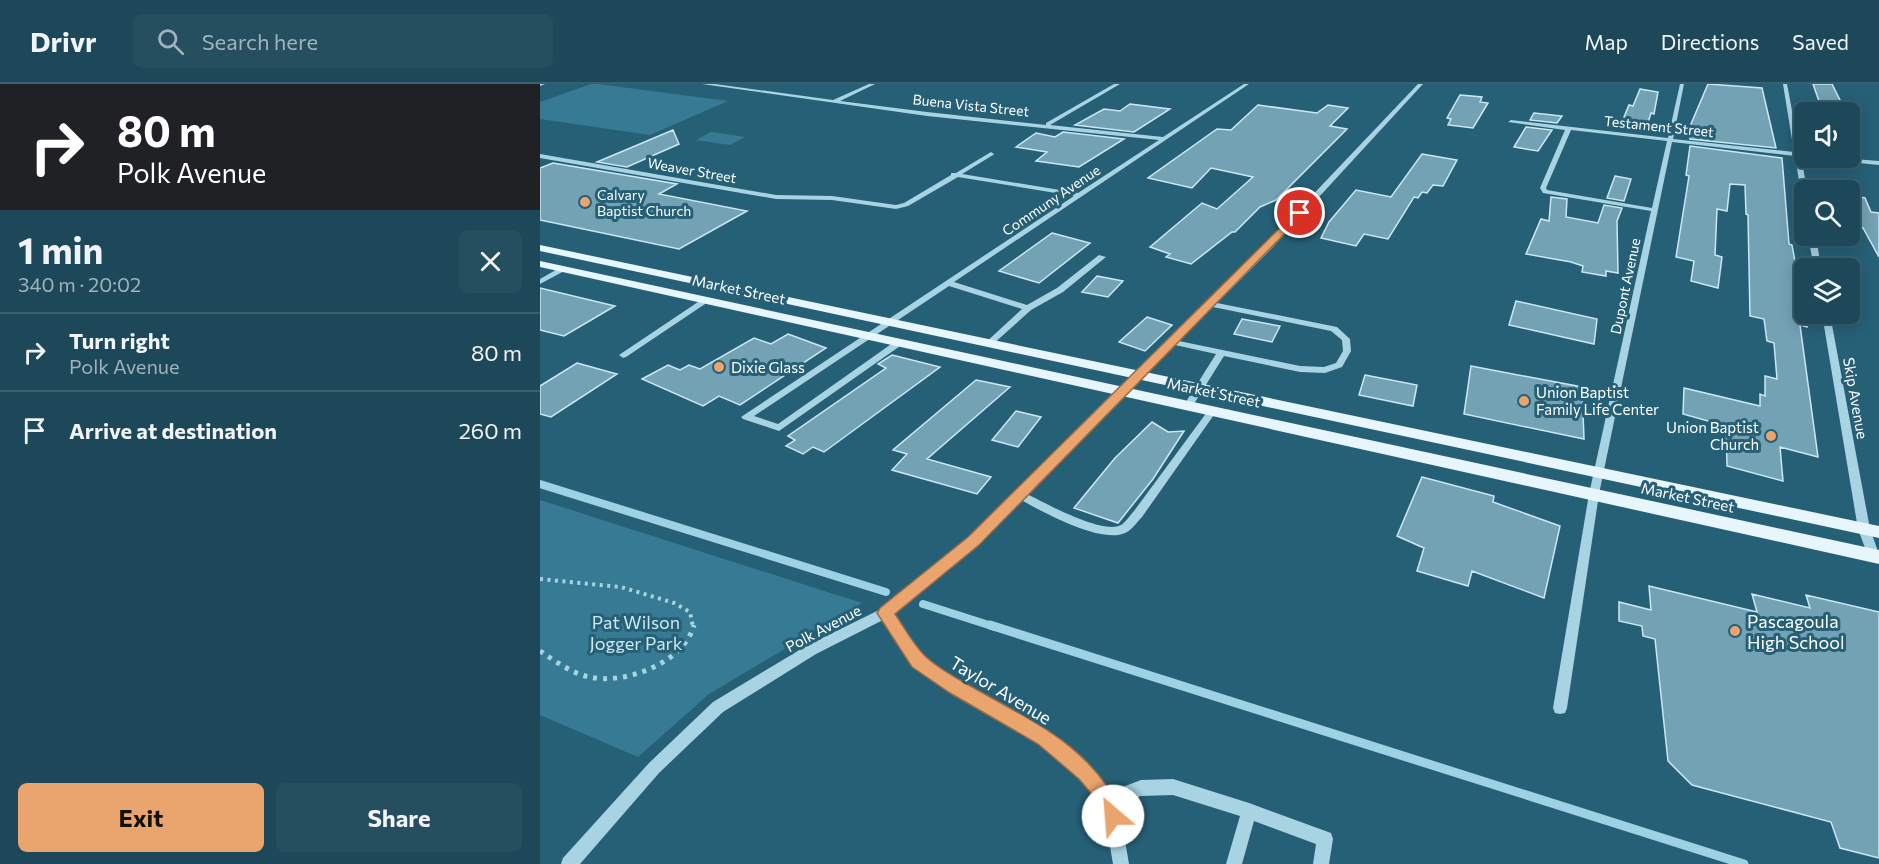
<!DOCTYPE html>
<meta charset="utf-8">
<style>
:root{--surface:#1c4859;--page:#254f5f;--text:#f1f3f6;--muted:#a0b2ba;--line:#3a606f;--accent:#eaa46e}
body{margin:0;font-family:Commissioner,sans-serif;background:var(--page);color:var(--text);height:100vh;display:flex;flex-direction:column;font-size:22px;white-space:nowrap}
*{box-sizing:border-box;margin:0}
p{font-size:20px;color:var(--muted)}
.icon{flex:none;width:33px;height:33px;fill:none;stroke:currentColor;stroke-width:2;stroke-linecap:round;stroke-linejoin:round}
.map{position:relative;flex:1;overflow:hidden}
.side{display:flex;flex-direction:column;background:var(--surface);width:540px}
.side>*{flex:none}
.banner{background:#202124;color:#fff;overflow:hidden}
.tools{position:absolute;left:1254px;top:18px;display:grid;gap:12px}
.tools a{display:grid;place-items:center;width:66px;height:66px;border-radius:9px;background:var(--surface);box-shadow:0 3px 15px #0003,0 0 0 2px var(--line);font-size:30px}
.pin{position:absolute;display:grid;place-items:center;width:51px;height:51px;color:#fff;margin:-26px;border:3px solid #fff;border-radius:50%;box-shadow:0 2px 6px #0007}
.me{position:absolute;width:66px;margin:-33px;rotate:333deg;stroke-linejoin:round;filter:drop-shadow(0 0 4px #0008)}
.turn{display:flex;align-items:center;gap:21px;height:126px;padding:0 18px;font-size:27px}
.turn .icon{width:78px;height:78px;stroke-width:2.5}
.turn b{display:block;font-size:42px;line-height:51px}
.round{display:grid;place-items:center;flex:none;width:63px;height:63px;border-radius:9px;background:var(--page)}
.head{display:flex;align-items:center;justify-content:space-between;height:102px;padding:0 18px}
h1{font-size:36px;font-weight:700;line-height:45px}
.button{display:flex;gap:12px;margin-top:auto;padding:12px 18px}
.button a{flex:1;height:69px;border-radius:9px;background:var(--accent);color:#111;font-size:24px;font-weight:700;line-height:69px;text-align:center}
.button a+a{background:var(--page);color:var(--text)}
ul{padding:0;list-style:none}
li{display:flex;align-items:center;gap:18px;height:78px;padding:0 18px;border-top:2px solid var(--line)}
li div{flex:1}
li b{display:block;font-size:22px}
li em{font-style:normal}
header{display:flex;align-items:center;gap:36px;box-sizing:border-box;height:84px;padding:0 30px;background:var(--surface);border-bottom:2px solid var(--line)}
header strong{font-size:28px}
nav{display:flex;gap:33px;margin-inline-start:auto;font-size:21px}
.search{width:420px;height:54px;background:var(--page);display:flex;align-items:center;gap:15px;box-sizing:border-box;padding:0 21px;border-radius:9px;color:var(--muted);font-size:22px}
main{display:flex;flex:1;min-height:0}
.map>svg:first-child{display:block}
</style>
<header>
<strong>Drivr</strong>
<div class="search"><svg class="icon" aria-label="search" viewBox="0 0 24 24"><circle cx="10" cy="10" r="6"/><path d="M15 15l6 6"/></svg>Search here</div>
<nav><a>Map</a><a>Directions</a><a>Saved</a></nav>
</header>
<main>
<section class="side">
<div class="banner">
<div class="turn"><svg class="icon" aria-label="right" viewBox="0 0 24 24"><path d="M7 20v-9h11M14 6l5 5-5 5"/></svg><div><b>80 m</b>Polk Avenue</div></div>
</div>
<div class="head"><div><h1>1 min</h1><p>340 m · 20:02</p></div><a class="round"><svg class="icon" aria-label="close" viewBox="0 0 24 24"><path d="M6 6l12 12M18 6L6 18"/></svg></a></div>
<ul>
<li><svg class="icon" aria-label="right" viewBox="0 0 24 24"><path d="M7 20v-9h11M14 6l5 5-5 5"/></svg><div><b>Turn right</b><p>Polk Avenue</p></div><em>80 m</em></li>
<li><svg class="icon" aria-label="arrive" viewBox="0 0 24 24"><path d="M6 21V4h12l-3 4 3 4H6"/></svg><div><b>Arrive at destination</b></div><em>260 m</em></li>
</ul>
<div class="button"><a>Exit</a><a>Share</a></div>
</section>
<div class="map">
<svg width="1339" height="780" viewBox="0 0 1339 780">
<rect width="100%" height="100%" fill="#266077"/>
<!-- green -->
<path fill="#377a93" d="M 51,0 L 58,0 L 188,17 L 110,51 L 0,35 L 0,18 Z
M 171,48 L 172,48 L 205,53 L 190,61 L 156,56 Z
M 0,416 L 322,519 L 169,610 L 98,673 L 0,631 Z"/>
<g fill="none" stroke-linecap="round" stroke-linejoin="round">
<!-- stream-far1 -->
<path stroke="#9dd1e3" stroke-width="8" d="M 0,400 L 346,508
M 383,520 L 455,543"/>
<!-- stream -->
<path stroke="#9dd1e3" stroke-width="9" d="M 450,541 L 1204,780"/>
</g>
<!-- building -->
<path fill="#73a2b4" stroke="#cbe8f2" stroke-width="1.5" d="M 1168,0 L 1222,4 L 1236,64 L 1150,55 L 1151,40 Z
M 1273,0 L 1292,0 L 1305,26 L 1281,23 Z
M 1100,5 L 1118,8 L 1114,30 L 1111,29 L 1107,42 L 1082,38 L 1089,21 L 1093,22 Z
M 920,11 L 942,13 L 940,18 L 948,19 L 933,44 L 908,41 L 911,35 L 907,34 Z
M 590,20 L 630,25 L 594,48 L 535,41 L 564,25 L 580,27 Z
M 718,21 L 777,29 L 788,21 L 808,24 L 790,42 L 807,45 L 736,116 L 720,123 L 695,148 L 692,148 L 651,180 L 626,173 L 630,170 L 610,163 L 662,119 L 677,125 L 713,93 L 671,84 L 652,104 L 608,94 L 677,45 L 691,46 Z
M 994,29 L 1022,32 L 1017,39 L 990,36 Z
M 986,43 L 1012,46 L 998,67 L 974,63 Z
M 133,46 L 139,60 L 87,83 L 57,78 Z
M 523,48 L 584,55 L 539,83 L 496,77 L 507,68 L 476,63 L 496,49 L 515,53 Z
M 1150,62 L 1242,74 L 1249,160 L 1252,161 L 1267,243 L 1260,241 L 1278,373 L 1240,363 L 1243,397 L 1187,382 L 1186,342 L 1143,330 L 1144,304 L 1220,322 L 1220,310 L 1225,312 L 1225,292 L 1237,295 L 1234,259 L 1227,257 L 1224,235 L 1210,232 L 1208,131 L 1206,130 L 1205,101 L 1190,100 L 1187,127 L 1177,125 L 1175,171 L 1182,173 L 1178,204 L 1151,197 L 1154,177 L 1136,173 L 1149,92 L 1146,91 Z
M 882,70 L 917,76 L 903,102 L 893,101 L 887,109 L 882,108 L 878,114 L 874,113 L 848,155 L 824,150 L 816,162 L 781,154 L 789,138 L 816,106 L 851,113 Z
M 13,79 L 137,100 L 119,110 L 207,127 L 139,165 L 0,136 L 0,84 Z
M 1075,92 L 1091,95 L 1084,117 L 1067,114 Z
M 1310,111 L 1325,114 L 1331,128 L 1339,129 L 1339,173 L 1323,144 L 1310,142 Z
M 1011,113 L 1027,115 L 1026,133 L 1058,139 L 1064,121 L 1082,124 L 1077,137 L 1078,189 L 1066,187 L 1066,192 L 1042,188 L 1043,182 L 1031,178 L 986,170 L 1001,135 L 1009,137 Z
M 512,149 L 550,159 L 499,199 L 459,187 Z
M 557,192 L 583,197 L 568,213 L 542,208 Z
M 0,204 L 75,222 L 24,252 L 0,246 Z
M 976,217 L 1057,235 L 1054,260 L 969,241 Z
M 607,233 L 632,241 L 605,267 L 579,258 Z
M 702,235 L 740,242 L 732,258 L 694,250 Z
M 248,250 L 286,264 L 200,321 L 179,312 L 163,322 L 102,295 L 128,281 L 140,286 L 149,281 L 160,285 L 214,254 L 231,260 Z
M 352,271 L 400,283 L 284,368 L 273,363 L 263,370 L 246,362 L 255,356 L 248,352 L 346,284 L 338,280 Z
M 37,279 L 77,290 L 11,333 L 0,330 L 0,302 Z
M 931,282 L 1042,303 L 1044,355 L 924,330 Z
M 825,291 L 877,301 L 873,322 L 819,311 Z
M 436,296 L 470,303 L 387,375 L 451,393 L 437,410 L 352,386 L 367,370 L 353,366 Z
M 476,327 L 501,333 L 478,363 L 452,356 Z
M 612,338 L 628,348 L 644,347 L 613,395 L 578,439 L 534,424 L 575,374 Z
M 882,393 L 954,412 L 953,418 L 1020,442 L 1004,514 L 932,487 L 928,502 L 877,487 L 884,464 L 857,452 Z
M 1109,502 L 1217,528 L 1212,510 L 1270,524 L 1266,511 L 1339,528 L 1339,774 L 1300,764 L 1291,738 L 1152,701 L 1128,677 L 1115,555 L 1103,552 L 1102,542 L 1079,537 L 1079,518 L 1111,526 Z"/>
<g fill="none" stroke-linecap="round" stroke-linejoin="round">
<!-- path-far1 -->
<path stroke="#a8d3e2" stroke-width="4" stroke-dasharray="3 4.5" stroke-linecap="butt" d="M 0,495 L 81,503 L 134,519 L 150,528 L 153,543"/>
<!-- path -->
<path stroke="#a8d3e2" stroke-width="5" stroke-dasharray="4 6" stroke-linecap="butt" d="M 0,567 C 15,577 31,589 49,593 C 85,601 144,579 154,541"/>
<!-- minor -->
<path fill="#a8d3e2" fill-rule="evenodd" d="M 0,0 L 5,0 L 0,2 Z
M 162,0 L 175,0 L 293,16 L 329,0 L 335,0 L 300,17 L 387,28 L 506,41 L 506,39 L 574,0 L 580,0 L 510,41 L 623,53 L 704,0 L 709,0 L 414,198 L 487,221 L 517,204 L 559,171 L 566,173 L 523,208 L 491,226 L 452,261 L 449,262 L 445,259 L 482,225 L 409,202 L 214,332 L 238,340 L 357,256 L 363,256 L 363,260 L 239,347 L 203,335 L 201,333 L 534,112 L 418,93 L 368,122 L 356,125 L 292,116 L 236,115 L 0,74 L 0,70 L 236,111 L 292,112 L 356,121 L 364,119 L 411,91 L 411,89 L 416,89 L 451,68 L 454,70 L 453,71 L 422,90 L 538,109 L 619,56 L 387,32 Z
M 878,0 L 883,0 L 732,164 L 677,219 L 797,243 L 810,255 L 811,267 L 802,283 L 785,289 L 760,288 L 684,272 L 652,323 L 649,324 L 644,321 L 676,270 L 635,261 L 487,410 C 505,419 563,451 581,441 C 586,438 590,431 594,427 L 670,324 L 676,324 L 678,326 L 676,328 L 602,433 C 597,438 592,446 585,449 C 561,460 503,428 481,416 L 437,460 L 352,530 C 360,543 367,557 378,568 C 429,619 534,642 567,709 L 601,696 L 633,695 L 709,719 L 791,749 L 793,755 L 789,780 L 773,780 L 776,760 L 714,737 L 702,780 L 686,780 L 700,732 L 633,711 L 601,712 L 573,722 L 582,739 L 589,780 L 573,780 C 569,756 566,731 552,710 C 514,655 444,634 393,595 C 384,588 375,583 368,575 C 357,563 350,549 343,536 L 276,570 L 183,628 L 119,689 L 40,780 L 21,780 L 23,774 L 109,679 L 173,618 L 266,562 L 341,525 L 429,454 L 726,160 ZM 673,223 L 791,247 L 802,256 L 803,267 L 796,279 L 784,283 L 760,282 L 639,257 Z
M 1140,0 L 1144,0 L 1133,55 L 1254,68 L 1243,0 L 1247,0 L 1260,69 L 1264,69 L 1264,73 L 1261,72 L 1267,106 L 1264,106 L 1264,111 L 1261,109 L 1255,72 L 1132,58 L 1059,410 L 1027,624 L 1025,629 L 1020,630 L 1015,629 L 1013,624 L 1049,410 L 1111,127 L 1003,109 L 1000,104 L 1025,46 L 968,38 L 971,36 L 1128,54 ZM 1031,46 L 1127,57 L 1112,124 L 1007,106 L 1006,104 Z
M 1285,74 L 1301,74 L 1339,77 L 1339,81 L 1288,76 Z
M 1268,152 L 1276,152 L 1281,184 L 1274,184 Z
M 21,183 L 28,185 L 0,200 L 0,195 Z
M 164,214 L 170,214 L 171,216 L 86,273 L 83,274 L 79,271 Z
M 1282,230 L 1290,230 L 1330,445 L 1339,470 L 1338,475 L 1334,477 L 1330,475 L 1328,472 L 1318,445 Z"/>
<!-- major -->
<path fill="#e7f5fc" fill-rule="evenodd" d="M 0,161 L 1339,442 L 1339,454 L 0,167 Z
M 0,177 L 1339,466 L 1339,480 L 0,183 Z"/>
</g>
<!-- route -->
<path fill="#eaa46e" stroke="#986b48" stroke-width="1.5" d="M 757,127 L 765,129 L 439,461 L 355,530 C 364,543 373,560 384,571 C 397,584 418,595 434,604 C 495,639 555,664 583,732 L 580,740 L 573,742 L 566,740 L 550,708 L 539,695 L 498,660 L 410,609 L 372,583 L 337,529 L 340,524 L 428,453 Z"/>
<!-- markers -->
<g fill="#eaa46e" stroke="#266077" stroke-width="2">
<circle cx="45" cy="118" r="6"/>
<circle cx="179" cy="283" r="6"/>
<circle cx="984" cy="317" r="6"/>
<circle cx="1231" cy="352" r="6"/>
<circle cx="1195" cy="547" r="6"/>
</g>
<g text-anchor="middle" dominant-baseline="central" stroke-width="6" stroke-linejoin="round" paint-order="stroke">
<!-- far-street labels -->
<g font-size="14" fill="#fff" stroke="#266077">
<text transform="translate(431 21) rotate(6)">Buena Vista Street</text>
<text transform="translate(1119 42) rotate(6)">Testament Street</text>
<text transform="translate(152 86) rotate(10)">Weaver Street</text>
<text transform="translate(511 116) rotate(-34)">Communy Avenue</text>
<text transform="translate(1085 202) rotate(-78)">Dupont Avenue</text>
</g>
<!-- far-poi labels -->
<g font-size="14" fill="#fff" stroke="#266077" text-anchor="start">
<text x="57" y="110">Calvary<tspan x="57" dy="16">Baptist Church</tspan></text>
</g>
<!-- street labels -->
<g font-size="15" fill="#fff" stroke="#266077">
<text transform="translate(199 205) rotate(12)">Market Street</text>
<text transform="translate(674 308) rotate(12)">Market Street</text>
<text transform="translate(1316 314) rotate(80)">Skip Avenue</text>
<text transform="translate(1148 413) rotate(12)">Market Street</text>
<text transform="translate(283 544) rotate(-28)">Polk Avenue</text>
</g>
<!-- poi labels -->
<g font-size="15" fill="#fff" stroke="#266077" text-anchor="start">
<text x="191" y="283">Dixie Glass</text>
<text x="996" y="308">Union Baptist<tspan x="996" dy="17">Family Life Center</tspan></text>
<text x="1219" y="343" text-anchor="end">Union Baptist<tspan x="1219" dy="17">Church</tspan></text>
</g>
<!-- near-poi labels -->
<g font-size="18" fill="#fff" stroke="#266077" text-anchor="start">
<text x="1207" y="537">Pascagoula<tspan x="1207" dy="21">High School</tspan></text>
</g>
<!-- near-park labels -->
<g font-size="18" fill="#cbe8f2" stroke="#266077">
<text x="96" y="538">Pat Wilson<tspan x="96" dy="21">Jogger Park</tspan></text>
</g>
<!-- near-street labels -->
<g font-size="18" fill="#fff" stroke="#266077">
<text transform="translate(461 606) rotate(31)">Taylor Avenue</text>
</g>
</g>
</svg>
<div class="tools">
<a><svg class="icon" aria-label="sound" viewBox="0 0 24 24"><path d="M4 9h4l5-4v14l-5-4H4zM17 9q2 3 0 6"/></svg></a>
<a><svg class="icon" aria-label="search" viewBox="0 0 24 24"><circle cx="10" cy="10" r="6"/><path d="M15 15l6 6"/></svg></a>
<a><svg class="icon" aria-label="layers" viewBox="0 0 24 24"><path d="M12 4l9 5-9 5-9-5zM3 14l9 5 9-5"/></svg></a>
</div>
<div class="pin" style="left:760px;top:129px;background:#d93025"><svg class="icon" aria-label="arrive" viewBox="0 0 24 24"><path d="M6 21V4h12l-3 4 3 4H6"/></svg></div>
<svg class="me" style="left:573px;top:732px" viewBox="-20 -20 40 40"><circle r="19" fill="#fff"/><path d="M0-13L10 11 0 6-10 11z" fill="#eaa46e"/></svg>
</div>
</main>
